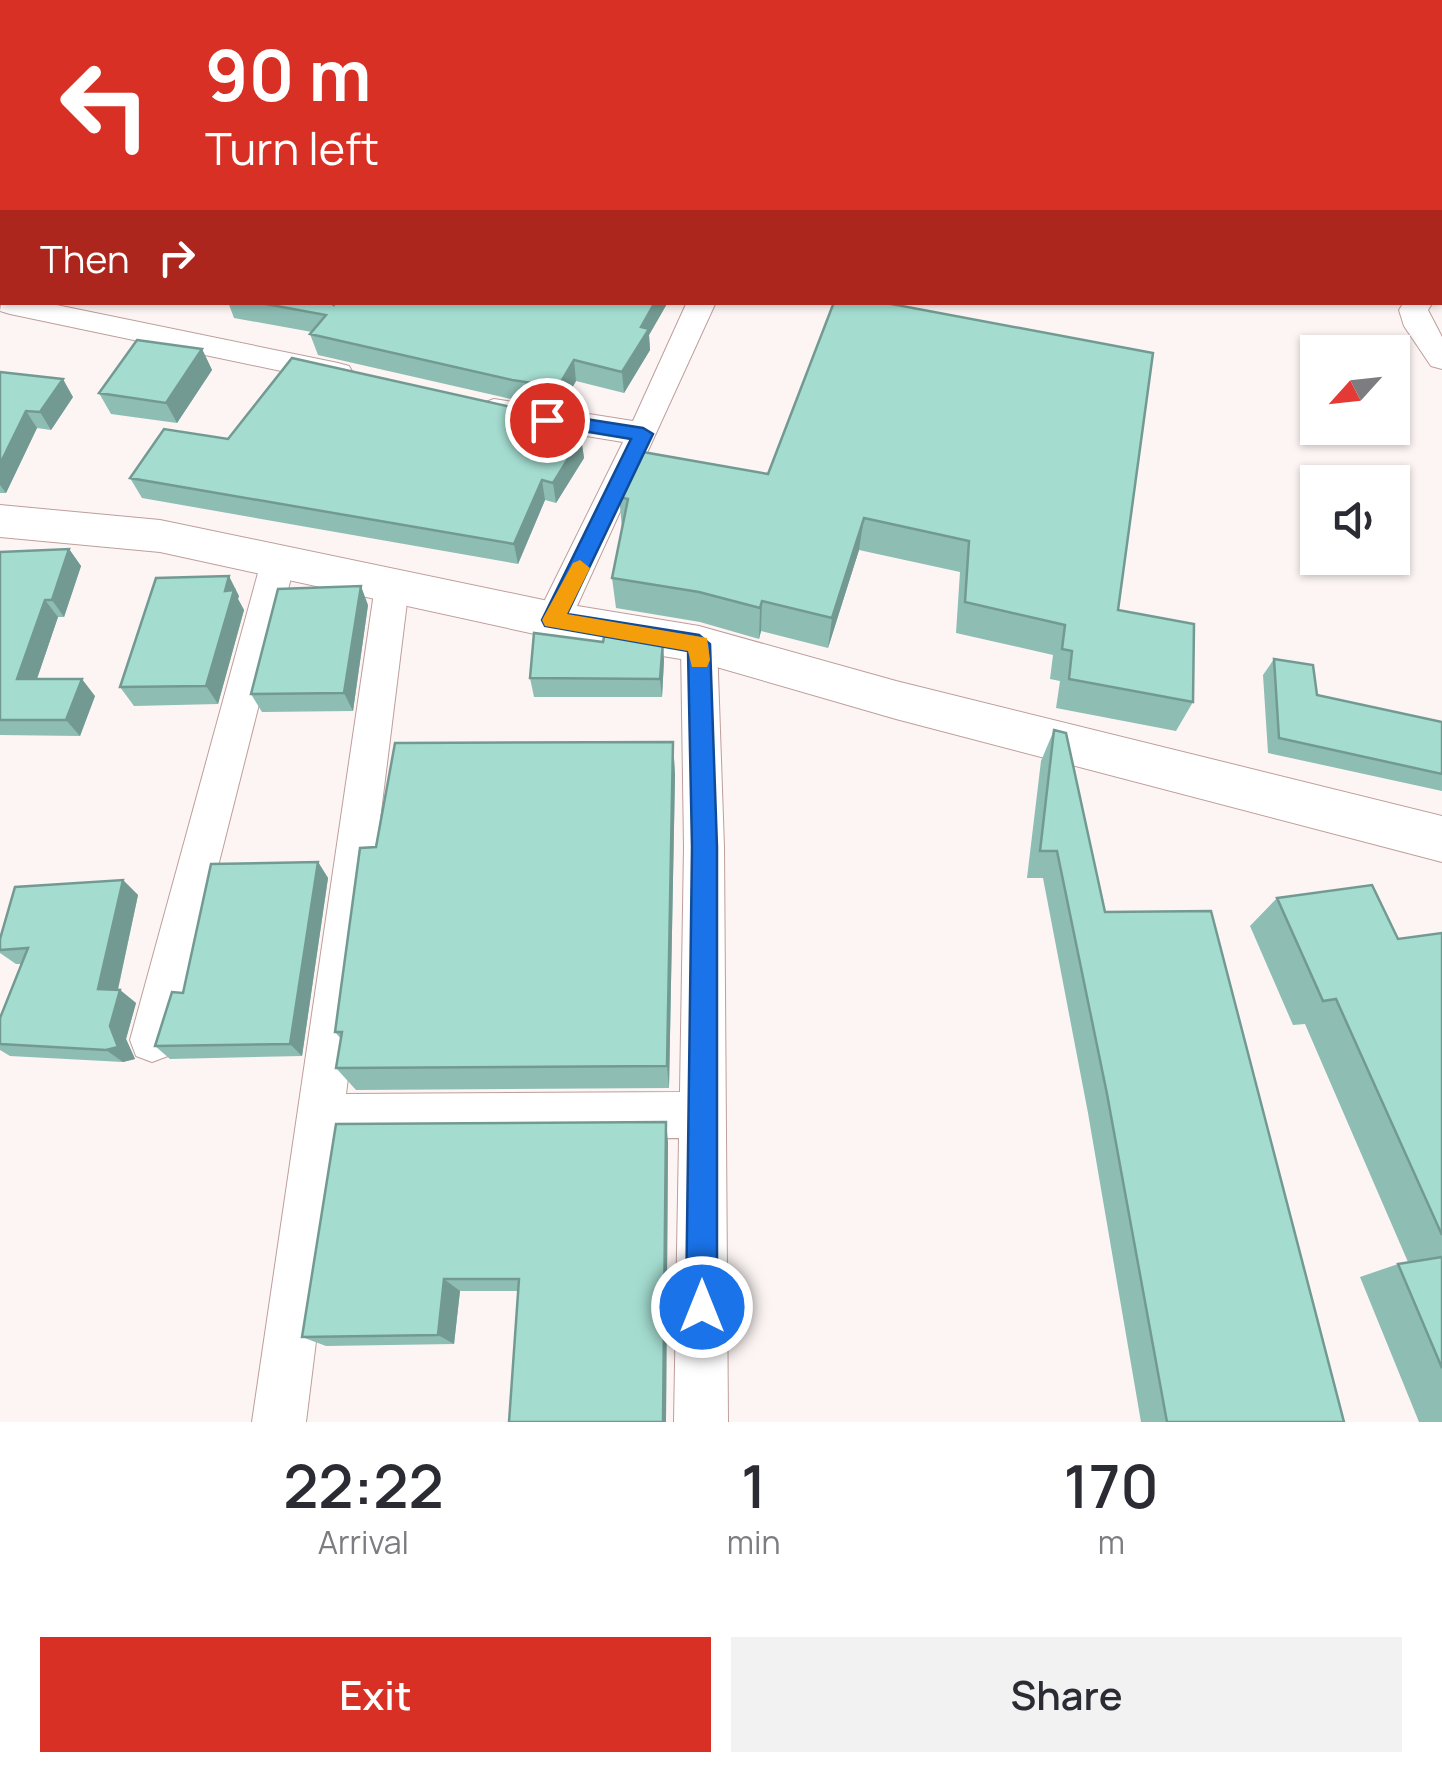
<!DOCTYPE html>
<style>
:root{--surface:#fff;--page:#f2f2f3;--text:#2b2b33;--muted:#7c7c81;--accent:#d93025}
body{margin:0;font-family:Manrope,sans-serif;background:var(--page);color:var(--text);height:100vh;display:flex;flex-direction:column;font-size:38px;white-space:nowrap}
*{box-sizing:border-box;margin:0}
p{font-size:32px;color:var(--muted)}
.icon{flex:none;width:55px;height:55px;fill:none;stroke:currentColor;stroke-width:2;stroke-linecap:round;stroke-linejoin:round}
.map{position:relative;height:1422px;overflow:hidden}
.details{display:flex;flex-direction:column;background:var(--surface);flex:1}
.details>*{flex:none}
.top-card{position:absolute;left:0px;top:0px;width:1442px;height:305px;box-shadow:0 2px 8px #0004;background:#d93025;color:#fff;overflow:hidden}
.needle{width:65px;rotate:243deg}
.controls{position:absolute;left:1300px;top:335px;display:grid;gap:20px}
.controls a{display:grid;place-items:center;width:110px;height:110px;border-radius:0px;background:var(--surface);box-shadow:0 2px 8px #0004;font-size:50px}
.pin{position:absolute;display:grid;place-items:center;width:85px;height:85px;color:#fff;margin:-42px;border:5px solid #fff;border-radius:50%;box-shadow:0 2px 10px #0007}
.me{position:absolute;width:110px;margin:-55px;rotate:0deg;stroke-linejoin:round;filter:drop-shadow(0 0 8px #0008)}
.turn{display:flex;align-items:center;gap:35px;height:210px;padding:0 40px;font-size:45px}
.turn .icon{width:130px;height:130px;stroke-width:2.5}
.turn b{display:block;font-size:70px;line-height:85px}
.then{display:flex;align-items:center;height:95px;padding:0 40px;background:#0003;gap:20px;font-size:38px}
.eta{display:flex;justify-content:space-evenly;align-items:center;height:170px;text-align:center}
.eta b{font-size:60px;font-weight:600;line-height:70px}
.action{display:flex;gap:20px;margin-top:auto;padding:20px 40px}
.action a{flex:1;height:115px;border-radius:0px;background:var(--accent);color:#fff;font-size:40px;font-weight:600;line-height:115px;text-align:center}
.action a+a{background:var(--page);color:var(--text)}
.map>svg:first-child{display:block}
</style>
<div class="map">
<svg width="1442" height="1422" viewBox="0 0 1442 1422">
<rect width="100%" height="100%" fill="#fcf5f4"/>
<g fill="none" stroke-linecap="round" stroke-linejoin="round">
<!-- minor casing -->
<g stroke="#be9e9b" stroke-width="2">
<path id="minor" d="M 2,298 L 2,302 L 42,302 L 338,363 L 349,366 L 353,373 L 349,380 L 338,383 L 10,314 L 0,311 Z
M 687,302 L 716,302 L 566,630 L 553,634 L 540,630 L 535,620 L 623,442 L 494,421 L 483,417 L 479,410 L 483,403 L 494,399 L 633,421 Z
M 1404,302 L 1433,302 L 1428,310 L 1442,337 L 1442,369 L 1431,366 L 1404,326 L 1399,310 Z
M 278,549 L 290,553 L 295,562 L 174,1040 L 168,1056 L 152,1062 L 136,1056 L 130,1040 L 261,562 L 266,553 Z
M 392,573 L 404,577 L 409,586 L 346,1094 L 680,1092 L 684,847 L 681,644 L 686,634 L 699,630 L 712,634 L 717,644 L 724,847 L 728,1422 L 674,1422 L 679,1138 L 341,1140 L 306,1422 L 252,1422 L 375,586 L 380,577 Z"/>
</g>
<!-- tertiary casing -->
<g stroke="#be9e9b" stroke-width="2">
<path id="tertiary" d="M 0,505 L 160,520 L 553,602 L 699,626 L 896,681 L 1442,816 L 1442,862 L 896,719 L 699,662 L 553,638 L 160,552 L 0,537 Z"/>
</g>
<!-- minor -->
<use href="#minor" fill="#fff" fill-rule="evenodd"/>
<!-- tertiary -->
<use href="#tertiary" fill="#fff" fill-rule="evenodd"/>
</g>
<!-- wall -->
<path fill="#8dbdb3" d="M 1143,0 L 1218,0 L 1220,2 L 1144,2 Z
M 1440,16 L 1442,16 L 1442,282 L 1440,283 Z
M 228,302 L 668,302 L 649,335 L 650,350 L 624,393 L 576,381 L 561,407 L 516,400 L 318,355 L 310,334 L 312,332 L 234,318 Z
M 834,302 L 1118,610 L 1193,702 L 1176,731 L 1056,708 L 1060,681 L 1050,679 L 1053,655 L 956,633 L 960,572 L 859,550 L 828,648 L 761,631 L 759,639 L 700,622 L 616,608 L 612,578 L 622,528 L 619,497 L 768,474 Z
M 202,349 L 212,370 L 177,423 L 111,414 L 99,393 Z
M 0,372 L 73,397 L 51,430 L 37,428 L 6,493 L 0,493 Z
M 542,414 L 544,429 L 581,438 L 584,458 L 556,503 L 545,500 L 518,564 L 142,498 L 130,478 L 228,439 Z
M 69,549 L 81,566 L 64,617 L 58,617 L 37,679 L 95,696 L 80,736 L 0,735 L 0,552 Z
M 239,596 L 238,599 L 244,610 L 218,704 L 134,706 L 120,687 Z
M 368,605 L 353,711 L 262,712 L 251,694 Z
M 1274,659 L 1317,695 L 1442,722 L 1442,791 L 1268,753 L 1263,675 Z
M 664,660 L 662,697 L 534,697 L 530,678 Z
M 1054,730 L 1105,912 L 1344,1422 L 1141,1422 L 1088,1113 L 1043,878 L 1027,878 L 1041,761 Z
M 673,742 L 675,775 L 669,1088 L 356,1090 L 336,1068 L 341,1039 L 335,1032 L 376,847 Z
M 318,862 L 328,878 L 302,1056 L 170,1059 L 155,1046 L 183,993 Z
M 123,880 L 138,895 L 118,990 L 120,990 L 136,1003 L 126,1039 L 135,1059 L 123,1062 L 10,1056 L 0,1050 L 0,1018 L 22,964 L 16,964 L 0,953 L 0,939 Z
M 1277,898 L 1398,939 L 1442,933 L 1442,1422 L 1419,1422 L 1360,1277 L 1398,1264 L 1408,1262 L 1305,1024 L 1293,1025 L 1250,926 Z
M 668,1142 L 666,1422 L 509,1422 L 518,1291 L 460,1291 L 454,1344 L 326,1346 L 302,1337 Z"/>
<!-- shaded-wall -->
<path fill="#739a92" d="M 1442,258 L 1442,282 L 1440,283 L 1440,261 Z
M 655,302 L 668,302 L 649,335 L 650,350 L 624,393 L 622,372 L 641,327 Z
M 202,349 L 212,370 L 177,423 L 166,403 Z
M 574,360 L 576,381 L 561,407 L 558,387 Z
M 63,379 L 73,397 L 51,430 L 40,412 Z
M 26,411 L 37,428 L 6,493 L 0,485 L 0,464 Z
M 542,414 L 545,434 L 534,426 Z
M 581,438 L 584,458 L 556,503 L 553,483 Z
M 542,480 L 545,500 L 518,564 L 514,544 Z
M 864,518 L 859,550 L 828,648 L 832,618 Z
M 69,549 L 81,566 L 64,617 L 52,600 Z
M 229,576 L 239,596 L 238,599 L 244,610 L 218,704 L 206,686 Z
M 361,586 L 368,605 L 353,711 L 344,693 Z
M 45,600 L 58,617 L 31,696 L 17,679 Z
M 762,601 L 761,631 L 759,639 L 760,608 Z
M 663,641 L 664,660 L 662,697 L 660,679 Z
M 82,679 L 95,696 L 80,736 L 66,720 Z
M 673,742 L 675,775 L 669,1088 L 667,1066 Z
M 318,862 L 328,878 L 302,1056 L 290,1044 Z
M 123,880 L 138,895 L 115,1002 L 98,989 Z
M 120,990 L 136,1003 L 126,1039 L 135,1059 L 123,1062 L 106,1050 L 110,1026 Z
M 666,1122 L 668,1142 L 666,1422 L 663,1422 Z
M 444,1279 L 460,1291 L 454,1344 L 438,1335 Z"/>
<!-- building -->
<path fill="#a4dcd0" stroke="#739a92" stroke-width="2.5" d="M 1175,0 L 1218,0 L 1220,2 L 1176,2 Z
M 1440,16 L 1442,16 L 1442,241 L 1440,239 Z
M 255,302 L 335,302 L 333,306 L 336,302 L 655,302 L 641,327 L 649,329 L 622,372 L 574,360 L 558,387 L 512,380 L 310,334 L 326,315 Z
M 834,302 L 881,302 L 1153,353 L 1118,610 L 1194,624 L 1193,702 L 1069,679 L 1072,651 L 1062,649 L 1065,625 L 965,602 L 969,541 L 864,518 L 832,618 L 762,601 L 760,608 L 699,592 L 612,578 L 628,499 L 619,497 L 637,451 L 768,474 Z
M 137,340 L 202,349 L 166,403 L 99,393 Z
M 292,358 L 542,414 L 534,426 L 581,438 L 553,483 L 542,480 L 514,544 L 130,478 L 164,429 L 228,439 Z
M 0,372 L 63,379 L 40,412 L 26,411 L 0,464 Z
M 69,549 L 52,600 L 45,600 L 17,679 L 82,679 L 66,720 L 0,720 L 0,552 Z
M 229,576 L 225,591 L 234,590 L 206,686 L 120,687 L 156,578 Z
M 361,586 L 344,693 L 251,694 L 278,589 Z
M 605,632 L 663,641 L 660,679 L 530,678 L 534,633 L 603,642 Z
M 1274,659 L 1313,665 L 1317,695 L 1442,722 L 1442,774 L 1279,738 Z
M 1054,730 L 1066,733 L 1105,912 L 1211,911 L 1344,1422 L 1167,1422 L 1107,1094 L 1057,851 L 1040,851 Z
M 673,742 L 667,1066 L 336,1068 L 342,1032 L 335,1032 L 360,848 L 376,847 L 395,743 Z
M 318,862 L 290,1044 L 155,1046 L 172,992 L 183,993 L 211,864 Z
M 123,880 L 98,989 L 120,990 L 110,1026 L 118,1047 L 106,1050 L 0,1044 L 0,1018 L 28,948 L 0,950 L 0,939 L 15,887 Z
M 1372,885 L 1398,939 L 1442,933 L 1442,1235 L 1336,999 L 1323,1001 L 1277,898 Z
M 666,1122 L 663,1422 L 509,1422 L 519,1279 L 444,1279 L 438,1335 L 302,1337 L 336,1124 Z
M 1442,1257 L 1442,1368 L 1398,1264 Z"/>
<!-- route -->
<path fill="#1a73e8" stroke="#114b97" stroke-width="2.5" d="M 547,413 L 643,428 L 653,434 L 567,614 L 699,635 L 710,644 L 717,847 L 717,1307 L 712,1318 L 702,1322 L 691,1318 L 686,1307 L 692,847 L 688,651 L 545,626 L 542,620 L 631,439 L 541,424 L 538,420 Z"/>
<!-- slow -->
<path fill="#f59e0b" d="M 580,560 L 590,568 L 567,614 L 707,638 L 710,660 L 707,667 L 692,667 L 688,651 L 545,626 L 542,620 L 573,563 Z"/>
</svg>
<div class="controls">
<a><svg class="needle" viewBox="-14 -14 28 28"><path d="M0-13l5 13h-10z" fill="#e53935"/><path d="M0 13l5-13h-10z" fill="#7c7c81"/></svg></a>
<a><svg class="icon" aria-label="sound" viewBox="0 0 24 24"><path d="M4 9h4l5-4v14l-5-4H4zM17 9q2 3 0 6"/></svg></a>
</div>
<div class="pin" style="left:547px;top:420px;background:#d93025"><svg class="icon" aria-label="arrive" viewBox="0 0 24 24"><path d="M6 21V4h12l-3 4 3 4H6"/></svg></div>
<svg class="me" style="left:702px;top:1307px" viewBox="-20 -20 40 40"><circle r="17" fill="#1a73e8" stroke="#fff" stroke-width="3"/><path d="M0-11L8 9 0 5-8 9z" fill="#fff"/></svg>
<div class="top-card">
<div class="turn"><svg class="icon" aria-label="left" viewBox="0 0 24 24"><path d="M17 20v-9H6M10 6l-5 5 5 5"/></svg><div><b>90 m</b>Turn left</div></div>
<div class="then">Then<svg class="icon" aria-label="right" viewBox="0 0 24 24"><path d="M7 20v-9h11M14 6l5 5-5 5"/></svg></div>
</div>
</div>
<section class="details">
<div class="eta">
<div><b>22:22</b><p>Arrival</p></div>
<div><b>1</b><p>min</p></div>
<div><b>170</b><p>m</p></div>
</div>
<div class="action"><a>Exit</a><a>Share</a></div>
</section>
